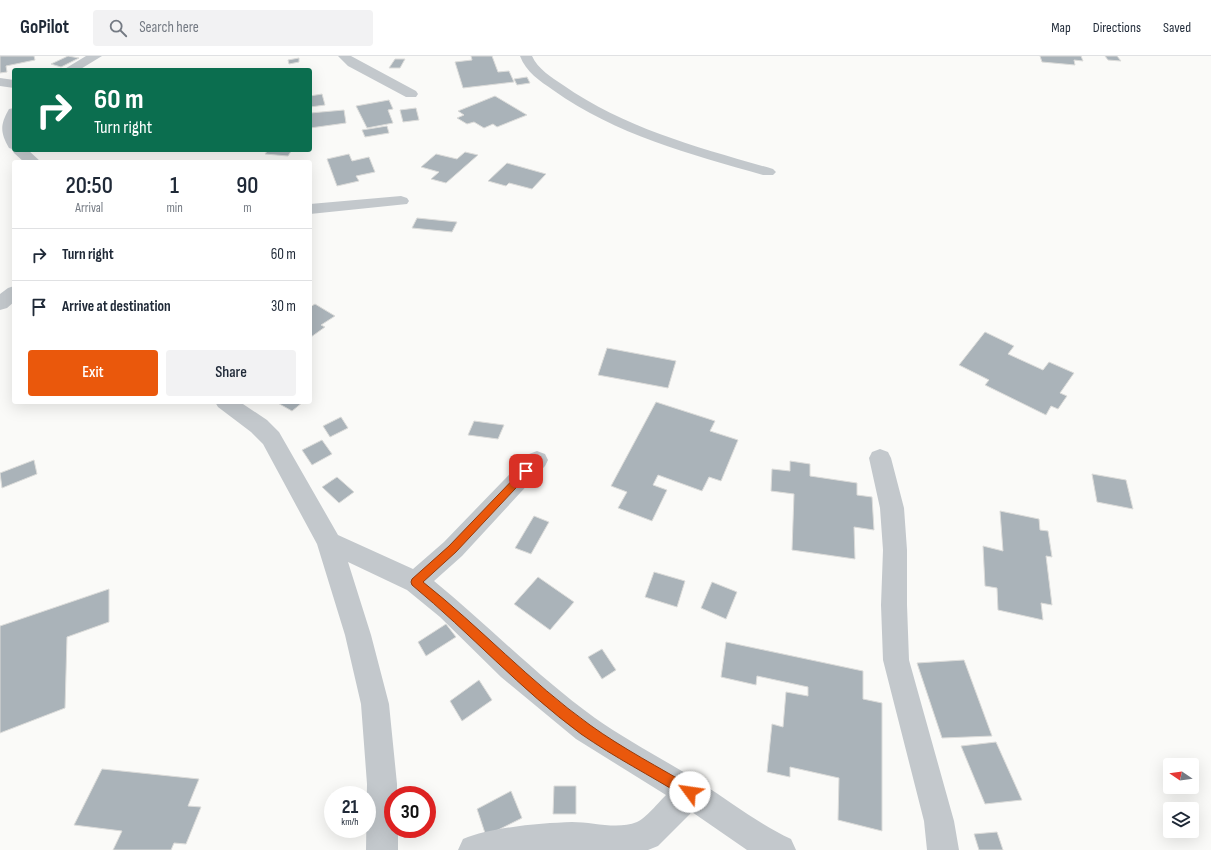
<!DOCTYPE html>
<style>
:root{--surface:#fff;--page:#f2f2f3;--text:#1f2937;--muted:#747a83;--line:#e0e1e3;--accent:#ea580c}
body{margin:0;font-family:"Sofia Sans Condensed",sans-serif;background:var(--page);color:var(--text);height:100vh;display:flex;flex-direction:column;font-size:15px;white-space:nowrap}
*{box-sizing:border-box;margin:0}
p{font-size:13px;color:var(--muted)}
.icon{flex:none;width:22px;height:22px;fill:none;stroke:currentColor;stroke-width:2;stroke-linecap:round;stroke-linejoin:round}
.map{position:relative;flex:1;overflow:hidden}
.drawer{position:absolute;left:12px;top:104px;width:300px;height:244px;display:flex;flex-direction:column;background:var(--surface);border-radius:4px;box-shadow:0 4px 16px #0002}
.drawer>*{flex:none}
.guide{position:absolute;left:12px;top:12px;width:300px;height:84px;border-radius:4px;box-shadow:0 4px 16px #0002;background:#0b6e4f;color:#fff;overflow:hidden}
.needle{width:26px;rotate:283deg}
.fabs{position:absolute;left:1163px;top:702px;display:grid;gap:8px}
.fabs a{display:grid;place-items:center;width:36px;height:36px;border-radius:4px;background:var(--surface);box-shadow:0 4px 16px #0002;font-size:20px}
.speed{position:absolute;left:324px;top:730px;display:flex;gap:8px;font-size:20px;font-weight:700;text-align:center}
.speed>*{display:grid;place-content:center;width:52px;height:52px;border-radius:50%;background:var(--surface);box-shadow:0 4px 16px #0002;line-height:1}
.speed small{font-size:10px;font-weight:400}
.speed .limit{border:6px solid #d22;background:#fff;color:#111}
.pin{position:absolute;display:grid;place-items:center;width:34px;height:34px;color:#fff;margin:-17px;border-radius:8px;box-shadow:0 2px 6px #0006}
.me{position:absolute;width:44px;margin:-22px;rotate:301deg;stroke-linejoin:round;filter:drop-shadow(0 0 3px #0008)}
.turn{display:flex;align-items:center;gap:14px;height:84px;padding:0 16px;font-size:18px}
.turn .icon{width:52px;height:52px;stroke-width:2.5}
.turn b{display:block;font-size:28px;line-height:34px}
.eta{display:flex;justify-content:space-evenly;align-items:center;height:68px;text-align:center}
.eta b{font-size:24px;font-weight:600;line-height:28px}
.action{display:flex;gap:8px;margin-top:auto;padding:8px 16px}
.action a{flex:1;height:46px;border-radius:4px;background:var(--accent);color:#fff;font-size:16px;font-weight:600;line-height:46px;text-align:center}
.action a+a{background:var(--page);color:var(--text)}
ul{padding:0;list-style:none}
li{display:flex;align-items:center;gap:12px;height:52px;padding:0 16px;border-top:1px solid var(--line)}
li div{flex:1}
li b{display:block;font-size:15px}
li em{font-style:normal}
header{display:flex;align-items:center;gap:24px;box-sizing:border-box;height:56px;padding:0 20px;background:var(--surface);border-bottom:1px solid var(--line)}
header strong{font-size:19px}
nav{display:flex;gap:22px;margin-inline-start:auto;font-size:14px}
.search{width:280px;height:36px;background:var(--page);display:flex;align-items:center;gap:10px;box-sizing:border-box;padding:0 14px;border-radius:4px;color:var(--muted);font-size:15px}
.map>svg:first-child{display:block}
</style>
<header>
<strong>GoPilot</strong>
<div class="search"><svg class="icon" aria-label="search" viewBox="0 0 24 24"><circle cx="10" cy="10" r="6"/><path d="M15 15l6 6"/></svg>Search here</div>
<nav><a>Map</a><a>Directions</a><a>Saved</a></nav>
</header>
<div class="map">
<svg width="1211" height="794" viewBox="0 0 1211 794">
<rect width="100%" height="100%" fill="#fafaf8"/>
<!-- building -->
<path fill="#aab3b9" stroke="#dcdcda" d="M 0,0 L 34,0 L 35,4 L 6,10 L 7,16 L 0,17 Z
M 68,0 L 79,2 L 61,11 L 51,8 Z
M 471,0 L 492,0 L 498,16 L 509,15 L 514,26 L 463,32 L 455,6 L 472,4 Z
M 1040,0 L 1081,0 L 1083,5 L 1074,4 L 1075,9 L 1042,6 Z
M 1105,0 L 1117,0 L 1121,5 L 1108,4 Z
M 299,2 L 299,6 L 289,8 L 288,4 Z
M 395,3 L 405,3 L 400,12 L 389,12 Z
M 527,21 L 530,27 L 517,29 L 514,23 Z
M 322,38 L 325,49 L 310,51 L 310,40 Z
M 495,40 L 527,59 L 497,71 L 493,68 L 484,72 L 474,66 L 467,68 L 457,62 L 464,59 L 458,55 Z
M 389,44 L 393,53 L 388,54 L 393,67 L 367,72 L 356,50 Z
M 416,52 L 419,64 L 403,66 L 400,54 Z
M 344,54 L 346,67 L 310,72 L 310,57 Z
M 387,70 L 389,77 L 365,81 L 362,74 Z
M 268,94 L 292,94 L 288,100 L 265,98 Z
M 465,96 L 478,99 L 446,127 L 431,123 L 439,116 L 421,111 L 436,98 L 457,103 Z
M 349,98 L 352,105 L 369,101 L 375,116 L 356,120 L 359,125 L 337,130 L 327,103 Z
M 507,107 L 546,118 L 532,133 L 509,127 L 506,130 L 488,125 Z
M 417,162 L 457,166 L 452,176 L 412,172 Z
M 315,248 L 335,260 L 321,269 L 325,271 L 311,281 L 310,251 Z
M 985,276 L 1014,290 L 1008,298 L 1043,314 L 1049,306 L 1074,317 L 1060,337 L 1067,340 L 1058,353 L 1051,350 L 1046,359 L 985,329 L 989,324 L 959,309 Z
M 607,292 L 676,305 L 668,332 L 598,319 Z
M 276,346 L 303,346 L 292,355 Z
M 656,346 L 715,365 L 710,375 L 738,384 L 721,425 L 709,421 L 702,435 L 658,419 L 653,429 L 667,434 L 652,465 L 618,452 L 627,436 L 611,430 Z
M 341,361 L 348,372 L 330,381 L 323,370 Z
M 474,365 L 504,369 L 498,383 L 468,379 Z
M 322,384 L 332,398 L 312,409 L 302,394 Z
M 34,404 L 37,418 L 2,432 L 0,417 Z
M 790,405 L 810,408 L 810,420 L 857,427 L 857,439 L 872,441 L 874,474 L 854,471 L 855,503 L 792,494 L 794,438 L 771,435 L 772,413 L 790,415 Z
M 1092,418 L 1126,424 L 1133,453 L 1097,446 Z
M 337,421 L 354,436 L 339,447 L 322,431 Z
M 1000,455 L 1039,463 L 1040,474 L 1048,475 L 1052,501 L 1046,500 L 1052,549 L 1041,547 L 1043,564 L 998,554 L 997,532 L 985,530 L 983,490 L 1003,495 Z
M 534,460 L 549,466 L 531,498 L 515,492 Z
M 654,516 L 685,525 L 677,551 L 645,541 Z
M 538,521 L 574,546 L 550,574 L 514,548 Z
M 712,526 L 737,536 L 726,563 L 701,552 Z
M 109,533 L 109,566 L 67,581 L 65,652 L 0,677 L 0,570 Z
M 446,568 L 456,581 L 426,600 L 418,586 Z
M 726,586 L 863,615 L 863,643 L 882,647 L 882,775 L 838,764 L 839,722 L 790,711 L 790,721 L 767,716 L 772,668 L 783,671 L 786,636 L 808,640 L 808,631 L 757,620 L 756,629 L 721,621 Z
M 602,593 L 616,614 L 602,623 L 588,601 Z
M 964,604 L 992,680 L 942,682 L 917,607 Z
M 479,624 L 492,644 L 462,665 L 450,645 Z
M 996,686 L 1022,744 L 985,748 L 961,690 Z
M 102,713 L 199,723 L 188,750 L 201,751 L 186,788 L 174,787 L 171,794 L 113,794 L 122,775 L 74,769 Z
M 554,730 L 576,730 L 576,758 L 553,758 Z
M 511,735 L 522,762 L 486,780 L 477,753 Z
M 997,776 L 1003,794 L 979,794 L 974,778 Z"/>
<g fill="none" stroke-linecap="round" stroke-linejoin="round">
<!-- minor -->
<path fill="#c3c8cc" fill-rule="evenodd" d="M 86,0 L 102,0 L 79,14 L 63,14 Z
M 338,0 L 351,0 L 416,35 L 418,38 L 416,41 L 406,41 L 348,10 Z
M 520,0 L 532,0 C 538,13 551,21 563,29 C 626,73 700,92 773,113 L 776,116 L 773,119 L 763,119 C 690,98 616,79 553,34 C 540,25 526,16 520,0 Z
M 0,22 L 14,24 L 14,32 L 0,30 Z
M 14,52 L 14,71 L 12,75 L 14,78 L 14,94 L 28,94 L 41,106 L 24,106 L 14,97 L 12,93 L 9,92 C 0,76 0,69 9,53 Z
M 401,140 L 407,142 L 409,145 L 407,148 L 310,158 L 310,148 Z
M 14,230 L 14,246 L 7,252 L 0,254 L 0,238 L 8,232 Z
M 215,346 L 240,346 L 267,364 L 279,376 L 338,479 L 413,513 L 444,486 L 529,398 L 537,395 L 545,398 L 548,404 L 545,410 L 462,500 L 434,525 C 489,570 538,621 595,662 C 629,686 667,705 701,727 C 731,746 759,768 791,783 L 796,794 L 747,794 L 692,756 L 658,790 L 648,794 L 458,794 L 463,783 C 492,771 541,767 572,766 C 593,766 617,774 637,766 C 645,763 659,746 666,739 L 576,683 L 501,621 L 440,561 L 407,534 L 348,506 L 371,579 L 389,648 L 397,728 L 397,739 L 393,739 L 393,773 L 398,773 L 398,794 L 366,794 L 367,728 L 361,648 L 345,579 L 317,488 L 263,388 L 251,376 L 218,351 Z
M 880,393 L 888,396 L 891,402 L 904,452 L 907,494 L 907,549 L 909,604 L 954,765 L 959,794 L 927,794 L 924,765 L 883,604 L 881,549 L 883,494 L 880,452 L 869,402 L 872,396 Z"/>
</g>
<!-- route -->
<path fill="#ea580c" stroke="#983908" d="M 526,412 L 531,415 L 529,418 L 456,496 L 423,526 C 480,571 530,626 590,669 C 622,692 660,712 694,732 L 696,736 L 694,741 L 690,743 L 685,741 C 651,720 614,701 581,678 C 521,634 470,577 412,529 L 411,526 L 412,523 L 449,490 L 523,413 Z"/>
</svg>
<div class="fabs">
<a><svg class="needle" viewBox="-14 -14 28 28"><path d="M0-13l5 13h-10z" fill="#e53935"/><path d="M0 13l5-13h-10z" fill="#747a83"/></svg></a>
<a><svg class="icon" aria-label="layers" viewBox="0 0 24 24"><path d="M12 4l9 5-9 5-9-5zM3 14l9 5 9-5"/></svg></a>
</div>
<div class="speed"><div>21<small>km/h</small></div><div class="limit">30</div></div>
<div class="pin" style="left:526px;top:415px;background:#d93025"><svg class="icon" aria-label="arrive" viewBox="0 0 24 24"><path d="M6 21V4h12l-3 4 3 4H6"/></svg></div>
<svg class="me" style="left:690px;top:736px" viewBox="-20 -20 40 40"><circle r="19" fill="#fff"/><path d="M0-13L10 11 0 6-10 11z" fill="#ea580c"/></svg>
<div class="guide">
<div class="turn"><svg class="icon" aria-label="right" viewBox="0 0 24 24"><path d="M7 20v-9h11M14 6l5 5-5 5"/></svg><div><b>60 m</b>Turn right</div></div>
</div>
<section class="drawer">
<div class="eta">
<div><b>20:50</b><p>Arrival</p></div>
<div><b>1</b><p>min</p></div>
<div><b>90</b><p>m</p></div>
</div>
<ul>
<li><svg class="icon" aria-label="right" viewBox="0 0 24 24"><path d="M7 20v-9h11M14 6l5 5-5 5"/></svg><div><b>Turn right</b></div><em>60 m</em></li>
<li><svg class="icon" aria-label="arrive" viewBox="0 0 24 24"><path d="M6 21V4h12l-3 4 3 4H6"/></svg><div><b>Arrive at destination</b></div><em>30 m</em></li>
</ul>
<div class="action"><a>Exit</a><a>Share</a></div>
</section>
</div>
